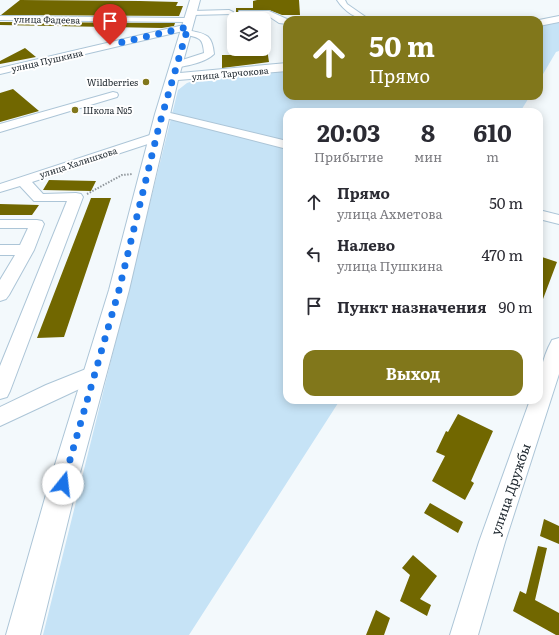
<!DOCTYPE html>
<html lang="ru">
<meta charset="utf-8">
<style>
:root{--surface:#fff;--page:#f2f2f3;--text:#2b2b33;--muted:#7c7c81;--accent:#81771b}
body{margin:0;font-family:Literata,serif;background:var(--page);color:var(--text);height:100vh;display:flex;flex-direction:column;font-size:15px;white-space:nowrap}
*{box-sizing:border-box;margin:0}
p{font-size:13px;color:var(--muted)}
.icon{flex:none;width:22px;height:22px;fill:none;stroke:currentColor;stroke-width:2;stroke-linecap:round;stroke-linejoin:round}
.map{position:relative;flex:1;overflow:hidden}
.sheet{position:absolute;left:283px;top:108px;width:260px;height:296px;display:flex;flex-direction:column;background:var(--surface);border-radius:12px;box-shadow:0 2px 10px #0003}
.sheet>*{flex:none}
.top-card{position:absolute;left:283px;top:16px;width:260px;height:84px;border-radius:12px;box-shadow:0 2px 10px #0003;background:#81771b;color:#fff;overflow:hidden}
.buttons{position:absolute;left:227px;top:12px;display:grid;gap:8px}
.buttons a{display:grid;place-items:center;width:44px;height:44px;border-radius:8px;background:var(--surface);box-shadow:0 2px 10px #0003;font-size:20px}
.pin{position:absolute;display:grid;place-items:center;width:34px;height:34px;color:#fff;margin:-41px -17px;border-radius:50% 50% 50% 0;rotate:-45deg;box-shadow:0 0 4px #0007}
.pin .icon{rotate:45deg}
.me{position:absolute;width:44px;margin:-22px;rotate:16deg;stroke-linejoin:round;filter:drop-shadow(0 0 3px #0008)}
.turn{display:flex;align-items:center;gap:14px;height:84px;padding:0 20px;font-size:18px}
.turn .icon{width:52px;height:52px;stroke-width:2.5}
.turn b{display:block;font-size:28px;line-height:34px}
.eta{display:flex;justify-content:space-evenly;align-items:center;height:68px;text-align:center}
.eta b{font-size:24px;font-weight:700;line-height:28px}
.button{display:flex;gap:8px;margin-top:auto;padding:8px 20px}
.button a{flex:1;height:46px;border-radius:12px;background:var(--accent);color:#fff;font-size:16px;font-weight:700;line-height:46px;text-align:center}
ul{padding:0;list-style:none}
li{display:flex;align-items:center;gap:12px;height:52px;padding:0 20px}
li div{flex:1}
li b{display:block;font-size:15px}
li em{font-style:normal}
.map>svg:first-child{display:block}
</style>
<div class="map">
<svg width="559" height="635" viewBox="0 0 559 635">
<rect width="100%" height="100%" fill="#f3f9fc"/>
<!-- green -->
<path fill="#c6e3f6" d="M 559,22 L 559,51 L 556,52 L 539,81 L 539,26 Z
M 287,71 L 287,96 L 530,96 L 520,112 L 287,112 L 287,400 L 340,400 L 189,635 L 43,635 L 178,90 L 187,83 L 196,80 Z"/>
<!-- building -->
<path fill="#716700" d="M 20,0 L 140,1 L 178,2 L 176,6 L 183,6 L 179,16 L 1,15 Z
M 257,0 L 299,0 L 300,15 L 282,15 L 269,10 L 239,10 L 238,16 L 261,16 L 261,19 L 236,19 L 236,8 L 253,8 L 253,1 Z
M 0,22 L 175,23 L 174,26 L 162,28 L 0,25 Z
M 25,48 L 36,57 L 0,64 L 0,61 Z
M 239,49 L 267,49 L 269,62 L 222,68 L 222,55 L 239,55 Z
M 13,89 L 39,111 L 0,122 L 0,93 Z
M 49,180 L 96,181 L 91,191 L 43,190 Z
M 91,198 L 111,198 L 64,337 L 37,338 Z
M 0,204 L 39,205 L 32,215 L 0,215 Z
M 539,256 L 557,262 L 540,307 L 539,306 Z
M 458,414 L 493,431 L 471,481 L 474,483 L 465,500 L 432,481 L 445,456 L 436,452 L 446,431 L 448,432 Z
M 430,503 L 463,522 L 458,533 L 424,513 Z
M 544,519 L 559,526 L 559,544 L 540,536 Z
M 538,546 L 547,548 L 535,600 L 559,613 L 559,635 L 556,635 L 513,611 L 520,591 L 526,594 Z
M 413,555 L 437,576 L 420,599 L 431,605 L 427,616 L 400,601 L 410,575 L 402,568 Z
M 376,610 L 390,618 L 384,635 L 366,635 Z"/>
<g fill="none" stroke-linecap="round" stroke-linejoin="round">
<!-- minor casing -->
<g stroke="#acc5d7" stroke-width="2">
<path id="minor" d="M 337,0 L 345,0 L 347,4 L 370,20 C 357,20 344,11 337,0 Z
M 229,10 L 233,12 L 232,14 L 192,15 L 188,13 L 192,11 Z
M 239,11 L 269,11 L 289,20 L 287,20 L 287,24 L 279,23 L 267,15 L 239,15 Z
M 0,16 L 185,18 L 189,20 L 185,22 L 0,20 Z
M 188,24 L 192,27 L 187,30 C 205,34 212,33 214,54 C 205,63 188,65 176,68 L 173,67 L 171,65 L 173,63 L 204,53 C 203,36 198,38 183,34 L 183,31 L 0,74 L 0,68 Z
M 113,92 L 117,93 L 118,95 L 117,97 L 0,132 L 0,124 Z
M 162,111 L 287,141 L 287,149 L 158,116 L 156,114 L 158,112 Z
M 156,133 L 160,134 L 162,137 L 160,140 L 32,182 L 43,194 L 76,193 L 81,194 L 83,197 L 10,391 L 7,397 L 0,399 L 0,366 L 67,201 L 34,201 L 20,186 L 0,192 L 0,184 Z
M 539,210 L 559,215 L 559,224 L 539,219 Z
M 0,220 L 37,220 L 42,221 L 44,224 L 34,250 L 9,295 L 6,299 L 0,301 L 0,280 L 15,255 L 0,255 L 0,245 L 20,245 L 28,228 L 0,228 Z
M 559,338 L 559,374 L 505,542 L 478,635 L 450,635 L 479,542 L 530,400 L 539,400 C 539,378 541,360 552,340 Z
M 96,365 L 103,368 L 106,373 L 103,378 L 0,426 L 0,407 L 46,385 Z"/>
</g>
<!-- major casing -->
<g stroke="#acc5d7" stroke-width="2">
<path id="major" d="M 190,0 L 200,0 L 180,73 L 287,63 L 287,71 L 178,80 L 129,290 L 77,484 L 40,635 L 6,635 L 49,484 L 109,290 L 155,114 Z
M 559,16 L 559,22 L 539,26 L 539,20 Z"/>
</g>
<!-- path -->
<path stroke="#90979c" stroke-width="2" stroke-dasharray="1.5 1.5" stroke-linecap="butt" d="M 87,194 L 122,175 L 133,174"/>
<!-- minor -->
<use href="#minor" fill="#fff" fill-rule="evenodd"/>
<!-- major -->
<use href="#major" fill="#fff" fill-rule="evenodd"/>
</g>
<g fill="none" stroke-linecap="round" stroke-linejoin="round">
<!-- route -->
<path stroke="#1a73e8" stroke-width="7" stroke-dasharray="0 12.6" d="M 63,484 L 119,290 L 159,126 L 188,27 L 110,45"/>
</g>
<!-- markers -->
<g fill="#81771b" stroke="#fff" stroke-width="1.5">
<circle cx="146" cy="82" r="4"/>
<circle cx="75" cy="110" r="4"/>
</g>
<g text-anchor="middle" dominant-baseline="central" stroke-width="4" stroke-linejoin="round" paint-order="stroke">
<!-- far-street labels -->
<g font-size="9" fill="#222b32" stroke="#fff">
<text transform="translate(47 19) rotate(1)">улица Фадеева</text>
<text transform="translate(47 60) rotate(-13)">улица Пушкина</text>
<text transform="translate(230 73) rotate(-5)">улица Тарчокова</text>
<text transform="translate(78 162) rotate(-18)">улица Халишхова</text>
</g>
<!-- far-poi labels -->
<g font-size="9" fill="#222b32" stroke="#fff" text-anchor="end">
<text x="138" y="82">Wildberries</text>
<text x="83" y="110" text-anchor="start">Школа №5</text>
</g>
<!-- near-street labels -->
<g font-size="13" fill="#222b32" stroke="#fff">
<text transform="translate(510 489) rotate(-71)">улица Дружбы</text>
</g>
</g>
</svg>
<div class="buttons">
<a><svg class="icon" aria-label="layers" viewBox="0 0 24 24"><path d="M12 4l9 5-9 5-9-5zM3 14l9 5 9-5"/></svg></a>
</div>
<div class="pin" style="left:110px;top:45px;background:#d93025"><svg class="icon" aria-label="arrive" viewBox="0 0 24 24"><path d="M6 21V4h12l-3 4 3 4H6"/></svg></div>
<svg class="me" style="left:63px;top:484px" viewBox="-20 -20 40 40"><circle r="19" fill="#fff"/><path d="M0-13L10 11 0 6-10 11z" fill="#1a73e8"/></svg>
<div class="top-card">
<div class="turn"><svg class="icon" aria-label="ahead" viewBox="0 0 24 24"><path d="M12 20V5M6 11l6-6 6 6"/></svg><div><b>50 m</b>Прямо</div></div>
</div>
<section class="sheet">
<div class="eta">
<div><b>20:03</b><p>Прибытие</p></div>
<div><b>8</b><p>мин</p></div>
<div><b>610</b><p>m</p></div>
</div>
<ul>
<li><svg class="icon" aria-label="ahead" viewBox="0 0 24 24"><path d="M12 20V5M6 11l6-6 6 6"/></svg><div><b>Прямо</b><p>улица Ахметова</p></div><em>50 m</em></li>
<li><svg class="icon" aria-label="left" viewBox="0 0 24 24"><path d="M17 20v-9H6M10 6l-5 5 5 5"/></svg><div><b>Налево</b><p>улица Пушкина</p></div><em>470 m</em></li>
<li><svg class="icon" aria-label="arrive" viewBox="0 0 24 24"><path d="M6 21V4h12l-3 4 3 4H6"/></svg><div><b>Пункт назначения</b></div><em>90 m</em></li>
</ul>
<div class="button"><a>Выход</a></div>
</section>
</div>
